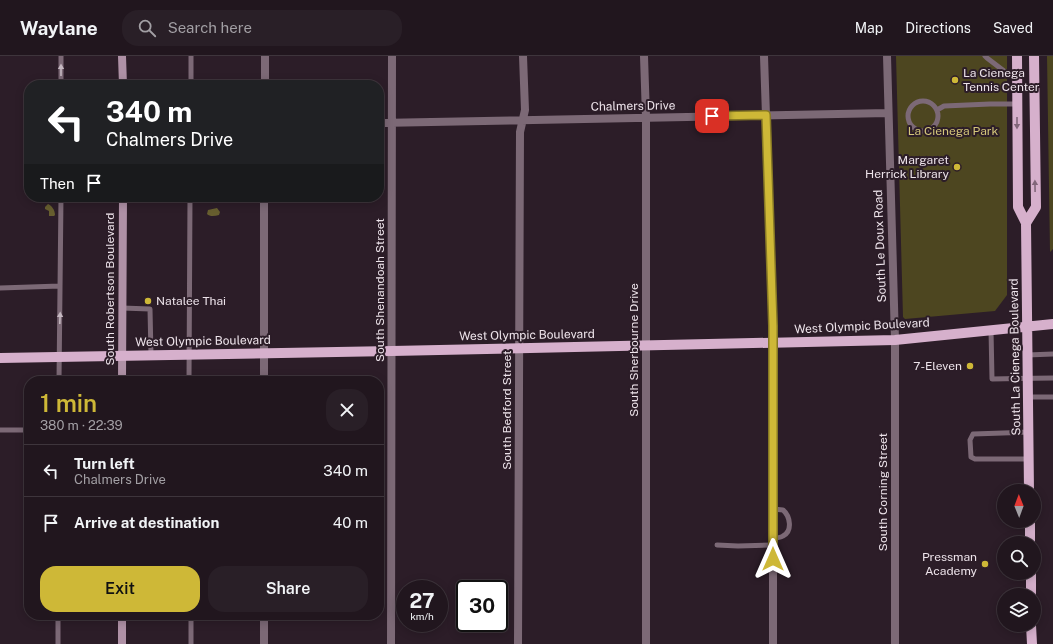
<!DOCTYPE html>
<meta charset="utf-8">
<style>
:root{--surface:#21161e;--page:#291f27;--text:#f1f3f6;--muted:#a29fa4;--line:#3e353c;--accent:#ceb837}
body{margin:0;font-family:"Public Sans",sans-serif;background:var(--page);color:var(--text);height:100vh;display:flex;flex-direction:column;font-size:15px;white-space:nowrap}
*{box-sizing:border-box;margin:0}
p{font-size:13px;color:var(--muted)}
.icon{flex:none;width:22px;height:22px;fill:none;stroke:currentColor;stroke-width:2;stroke-linecap:round;stroke-linejoin:round}
.map{position:relative;flex:1;overflow:hidden}
.drawer{position:absolute;left:24px;top:320px;width:360px;height:244px;display:flex;flex-direction:column;background:var(--surface);border-radius:16px;box-shadow:0 2px 10px #0003,0 0 0 1px var(--line)}
.drawer>*{flex:none}
.hud{position:absolute;left:24px;top:24px;width:360px;height:122px;border-radius:16px;box-shadow:0 2px 10px #0003,0 0 0 1px var(--line);background:#202124;color:#fff;overflow:hidden}
.needle{width:26px;rotate:359deg}
.buttons{position:absolute;left:997px;top:428px;display:grid;gap:8px}
.buttons a{display:grid;place-items:center;width:44px;height:44px;border-radius:50%;background:var(--surface);box-shadow:0 2px 10px #0003,0 0 0 1px var(--line);font-size:20px}
.speed{position:absolute;left:396px;top:524px;display:flex;gap:8px;font-size:20px;font-weight:700;text-align:center}
.speed>*{display:grid;place-content:center;width:52px;height:52px;border-radius:50%;background:var(--surface);box-shadow:0 2px 10px #0003,0 0 0 1px var(--line);line-height:1}
.speed small{font-size:10px;font-weight:400}
.speed .limit{border:2px solid #111;border-radius:6px;background:#fff;color:#111}
.pin{position:absolute;display:grid;place-items:center;width:34px;height:34px;color:#fff;margin:-17px;border-radius:8px;box-shadow:0 2px 6px #0006}
.me{position:absolute;width:44px;margin:-22px;rotate:0deg;stroke-linejoin:round;filter:drop-shadow(0 0 3px #0008)}
.turn{display:flex;align-items:center;gap:14px;height:84px;padding:0 16px;font-size:18px}
.turn .icon{width:52px;height:52px;stroke-width:2.5}
.turn b{display:block;font-size:28px;line-height:34px}
.then{display:flex;align-items:center;height:38px;padding:0 16px;background:#0003;gap:8px;font-size:15px}
.round{display:grid;place-items:center;flex:none;width:42px;height:42px;border-radius:16px;background:var(--page)}
.head{display:flex;align-items:center;justify-content:space-between;height:68px;padding:0 16px}
h1{font-size:24px;font-weight:600;line-height:30px;color:var(--accent)}
.action{display:flex;gap:8px;margin-top:auto;padding:8px 16px}
.action a{flex:1;height:46px;border-radius:16px;background:var(--accent);color:#111;font-size:16px;font-weight:600;line-height:46px;text-align:center}
.action a+a{background:var(--page);color:var(--text)}
ul{padding:0;list-style:none}
li{display:flex;align-items:center;gap:12px;height:52px;padding:0 16px;border-top:1px solid var(--line)}
li div{flex:1}
li b{display:block;font-size:15px}
li em{font-style:normal}
header{display:flex;align-items:center;gap:24px;box-sizing:border-box;height:56px;padding:0 20px;background:var(--surface);border-bottom:1px solid var(--line)}
header strong{font-size:19px}
nav{display:flex;gap:22px;margin-inline-start:auto;font-size:14px}
.search{width:280px;height:36px;background:var(--page);display:flex;align-items:center;gap:10px;box-sizing:border-box;padding:0 14px;border-radius:16px;color:var(--muted);font-size:15px}
.map>svg:first-child{display:block}
</style>
<header>
<strong>Waylane</strong>
<div class="search"><svg class="icon" aria-label="search" viewBox="0 0 24 24"><circle cx="10" cy="10" r="6"/><path d="M15 15l6 6"/></svg>Search here</div>
<nav><a>Map</a><a>Directions</a><a>Saved</a></nav>
</header>
<div class="map">
<svg width="1053" height="588" viewBox="0 0 1053 588">
<rect width="100%" height="100%" fill="#2c1d28"/>
<!-- green -->
<path fill="#4d4620" d="M 896,0 L 1007,0 L 1007,239 L 995,255 L 905,263 L 903,261 Z
M 1047,0 L 1053,0 L 1053,193 L 1050,196 Z"/>
<!-- water -->
<path fill="#675e2f" d="M 48,148 C 52,150 55,154 55,159 L 54,160 L 49,160 L 49,155 L 45,153 L 45,151 Z
M 217,152 L 220,156 L 219,159 C 215,160 210,161 207,158 L 208,154 Z"/>
<g fill="none" stroke-linecap="round" stroke-linejoin="round">
<!-- lane -->
<path stroke="#7c6976" stroke-width="5" d="M 191,0 L 191,29
M 985,0 L 987,2 L 1008,18 L 1017,21
M 61,29 L 61,0
M908 60a15 15 0 1 1 30 0a15 15 0 1 1-30 0Z
M 937,54 L 944,50 L 990,48 L 1017,48
M 0,232 L 60,230
M 122,252 L 150,253 L 151,299
M 991,274 L 992,323 L 1053,322
M 1027,299 L 1053,298
M 59,325 L 61,141
M 189,325 L 190,141
M 1028,341 L 1053,341
M 0,374 L 29,374
M 1029,376 L 973,378 L 970,384 L 971,401 L 975,403 L 1029,403
M 773,482 C 776,482 780,482 783,480 C 793,475 790,460 783,454 L 773,453
M 717,489 L 738,490 L 773,489
M 191,559 L 191,588
M 58,588 L 58,559"/>
<!-- street -->
<path stroke="#7c6976" stroke-width="8" d="M 644,0 L 646,61 L 646,588
M 764,0 L 773,270 L 773,588
M 887,0 L 895,284 L 895,588
M 265,29 L 265,0
M 379,67 L 888,57
M 264,325 L 264,141
M 264,588 L 264,559
M 391,588 L 392,0
M 518,588 L 520,76 L 525,54 L 523,0"/>
<!-- secondary -->
<path stroke="#af91a6" stroke-width="8" d="M 122,0 L 123,29
M 122,325 L 123,141
M 122,588 L 122,559"/>
<!-- primary -->
<path stroke="#d6b0cc" stroke-width="10" d="M 1017,0 L 1018,151 L 1026,167 L 1029,435
M 1026,167 L 1036,151 L 1034,0
M 0,302 L 392,295 L 895,284 L 1053,268
M 1030,465 L 1030,487
M 1031,517 L 1031,539
M 1031,569 L 1032,588"/>
</g>
<!-- one-way arrows -->
<defs><path id="oneway-solid" d="M-6-.8H1V-3.2L6.5 0L1 3.2V.8H-6Z"/></defs>
<g fill="#c5b8c1">
<use href="#oneway-solid" transform="translate(61 14) rotate(-90)"/>
<use href="#oneway-solid" transform="translate(60 262) rotate(-88)"/>
</g>
<g fill="#81667a">
<use href="#oneway-solid" transform="translate(1017 67) rotate(90)"/>
<use href="#oneway-solid" transform="translate(1035 130) rotate(-91)"/>
</g>
<g fill="none" stroke-linecap="round" stroke-linejoin="round">
<!-- route casing -->
<g stroke="#867824" stroke-width="10">
<path id="route" d="M 712,60 L 766,59 L 773,270 L 773,503"/>
</g>
<!-- route -->
<use href="#route" stroke="#ceb837" stroke-width="7"/>
</g>
<!-- markers -->
<g fill="#ceb837" stroke="#2c1d28" stroke-width="1.5">
<circle cx="955" cy="24" r="4"/>
<circle cx="957" cy="111" r="4"/>
<circle cx="148" cy="245" r="4"/>
<circle cx="970" cy="310" r="4"/>
<circle cx="985" cy="508" r="4"/>
</g>
<g text-anchor="middle" dominant-baseline="central" stroke-width="4" stroke-linejoin="round" paint-order="stroke">
<!-- poi labels -->
<g font-size="12" fill="#ede3ea" stroke="#2c1d28" text-anchor="end">
<text x="963" y="17" text-anchor="start">La Cienega<tspan x="963" dy="14">Tennis Center</tspan></text>
<text x="949" y="104">Margaret<tspan x="949" dy="14">Herrick Library</tspan></text>
<text x="156" y="245" text-anchor="start">Natalee Thai</text>
<text x="962" y="310">7-Eleven</text>
<text x="977" y="501">Pressman<tspan x="977" dy="14">Academy</tspan></text>
</g>
<!-- street labels -->
<g font-size="12" fill="#ede3ea" stroke="#2c1d28">
<text transform="translate(633 50) rotate(-1)">Chalmers Drive</text>
<text transform="translate(880 190) rotate(-92)">South Le Doux Road</text>
<text transform="translate(110 233) rotate(-90)">South Robertson Boulevard</text>
<text transform="translate(380 234) rotate(-90)">South Shenandoah Street</text>
<text transform="translate(862 270) rotate(-3)">West Olympic Boulevard</text>
<text transform="translate(527 279) rotate(-1)">West Olympic Boulevard</text>
<text transform="translate(203 285) rotate(-1)">West Olympic Boulevard</text>
<text transform="translate(634 294) rotate(-90)">South Sherbourne Drive</text>
<text transform="translate(1015 301) rotate(-91)">South La Cienega Boulevard</text>
<text transform="translate(507 354) rotate(-90)">South Bedford Street</text>
<text transform="translate(883 436) rotate(-90)">South Corning Street</text>
</g>
<!-- park labels -->
<g font-size="12" fill="#d4c67a" stroke="#2c1d28">
<text x="953" y="75">La Cienega Park</text>
</g>
</g>
</svg>
<div class="buttons">
<a><svg class="needle" viewBox="-14 -14 28 28"><path d="M0-13l5 13h-10z" fill="#e53935"/><path d="M0 13l5-13h-10z" fill="#a29fa4"/></svg></a>
<a><svg class="icon" aria-label="search" viewBox="0 0 24 24"><circle cx="10" cy="10" r="6"/><path d="M15 15l6 6"/></svg></a>
<a><svg class="icon" aria-label="layers" viewBox="0 0 24 24"><path d="M12 4l9 5-9 5-9-5zM3 14l9 5 9-5"/></svg></a>
</div>
<div class="speed"><div>27<small>km/h</small></div><div class="limit">30</div></div>
<div class="pin" style="left:712px;top:60px;background:#d93025"><svg class="icon" aria-label="arrive" viewBox="0 0 24 24"><path d="M6 21V4h12l-3 4 3 4H6"/></svg></div>
<svg class="me" style="left:773px;top:503px" viewBox="-20 -20 40 40"><path d="M0-17L14 15 0 8-14 15z" fill="#ceb837" stroke="#fff" stroke-width="4"/></svg>
<div class="hud">
<div class="turn"><svg class="icon" aria-label="left" viewBox="0 0 24 24"><path d="M17 20v-9H6M10 6l-5 5 5 5"/></svg><div><b>340 m</b>Chalmers Drive</div></div>
<div class="then">Then<svg class="icon" aria-label="arrive" viewBox="0 0 24 24"><path d="M6 21V4h12l-3 4 3 4H6"/></svg></div>
</div>
<section class="drawer">
<div class="head"><div><h1>1 min</h1><p>380 m · 22:39</p></div><a class="round"><svg class="icon" aria-label="close" viewBox="0 0 24 24"><path d="M6 6l12 12M18 6L6 18"/></svg></a></div>
<ul>
<li><svg class="icon" aria-label="left" viewBox="0 0 24 24"><path d="M17 20v-9H6M10 6l-5 5 5 5"/></svg><div><b>Turn left</b><p>Chalmers Drive</p></div><em>340 m</em></li>
<li><svg class="icon" aria-label="arrive" viewBox="0 0 24 24"><path d="M6 21V4h12l-3 4 3 4H6"/></svg><div><b>Arrive at destination</b></div><em>40 m</em></li>
</ul>
<div class="action"><a>Exit</a><a>Share</a></div>
</section>
</div>
